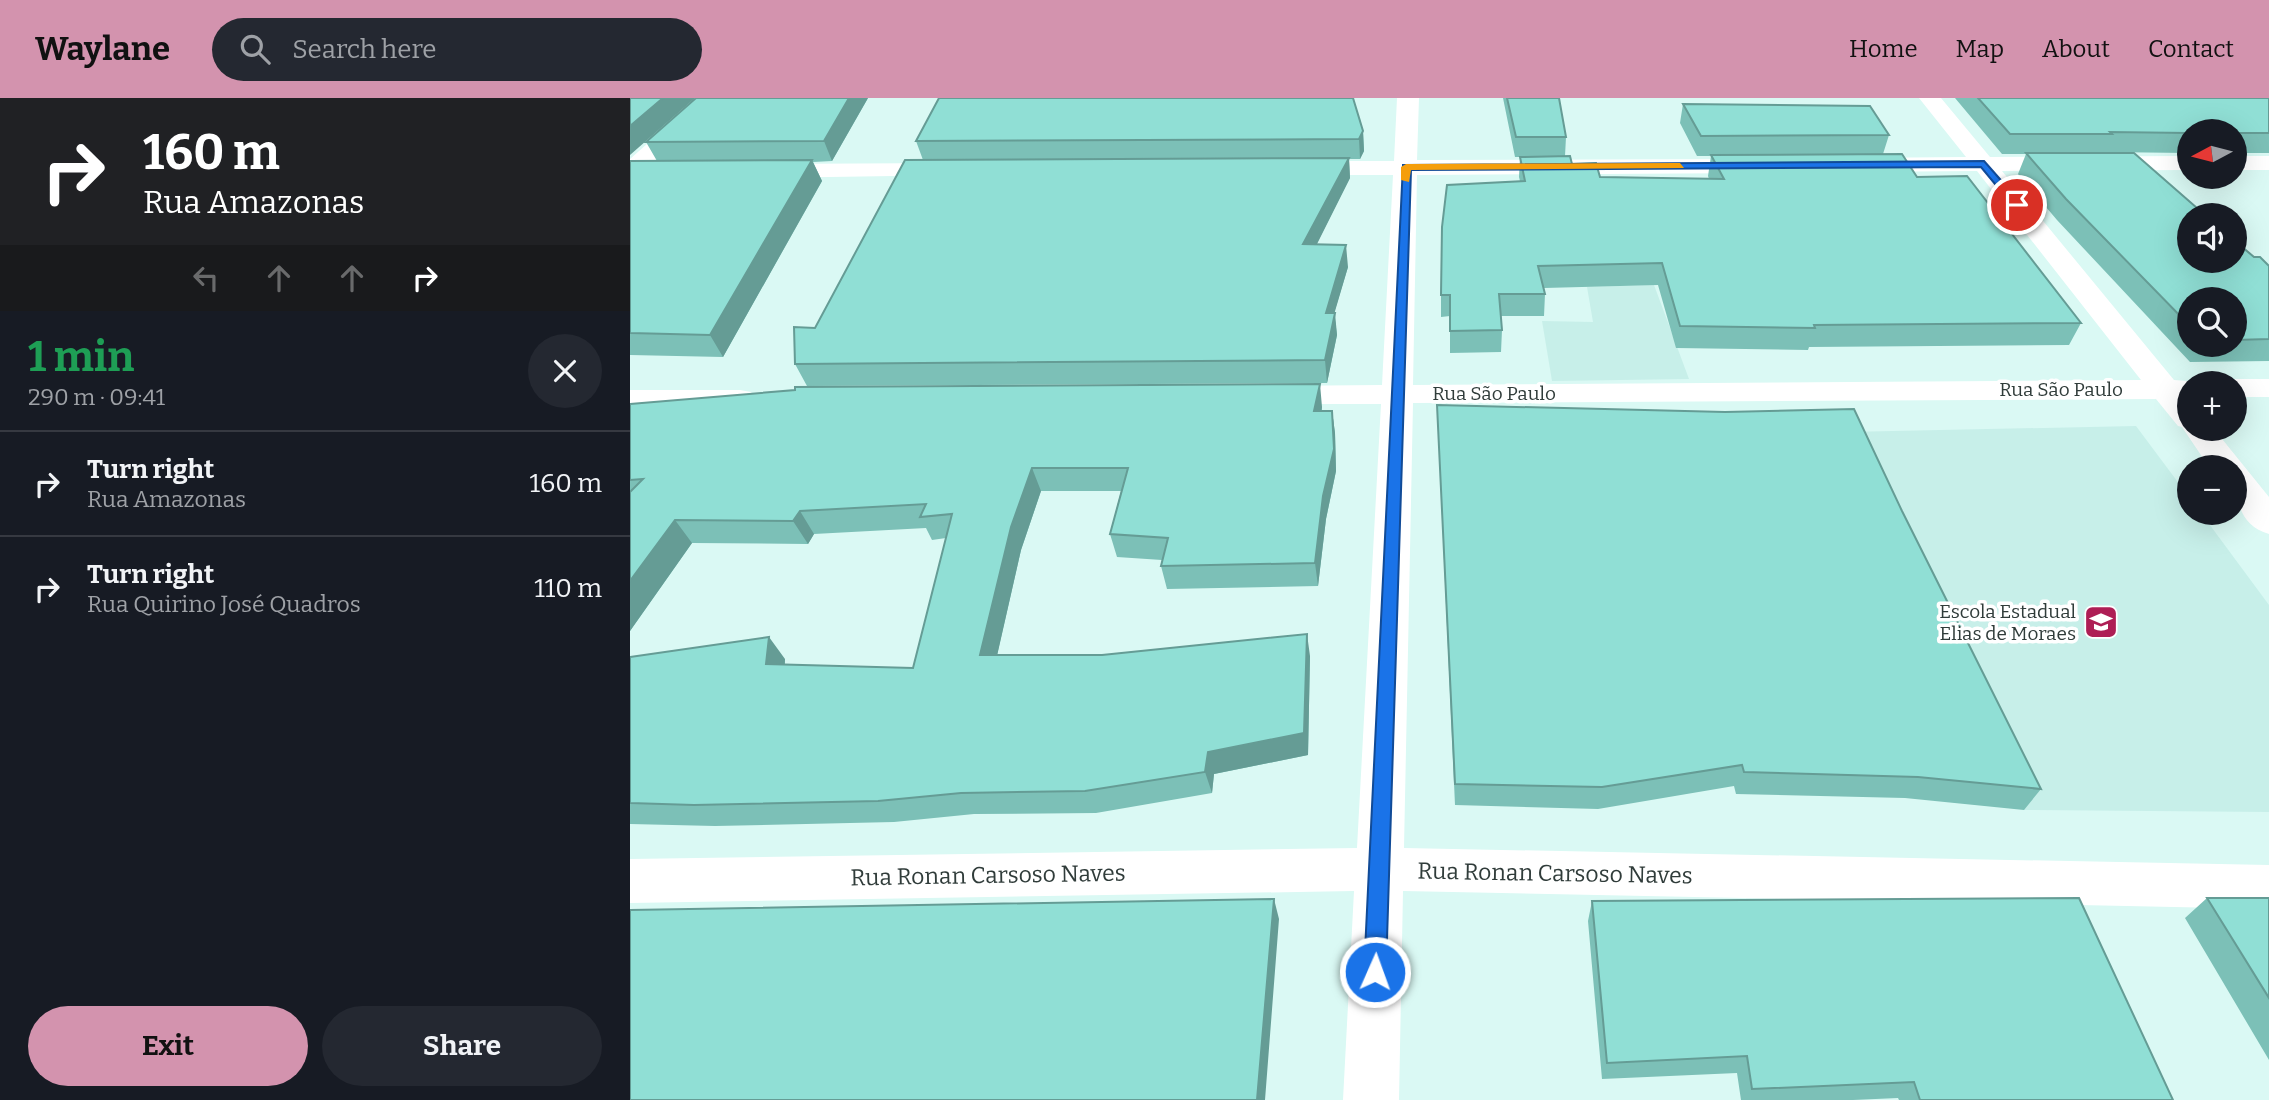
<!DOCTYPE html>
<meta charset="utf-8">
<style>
:root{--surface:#171b24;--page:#242831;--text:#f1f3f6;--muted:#9ea1a6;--line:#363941;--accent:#d393ae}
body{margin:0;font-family:Bitter,serif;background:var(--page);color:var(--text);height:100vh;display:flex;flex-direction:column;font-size:26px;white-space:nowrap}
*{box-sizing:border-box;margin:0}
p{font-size:23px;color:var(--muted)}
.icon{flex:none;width:38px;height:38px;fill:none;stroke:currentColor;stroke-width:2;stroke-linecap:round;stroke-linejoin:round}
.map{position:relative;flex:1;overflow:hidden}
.sheet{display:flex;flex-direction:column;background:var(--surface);width:630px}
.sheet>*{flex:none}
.banner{background:#202124;color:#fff;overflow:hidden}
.needle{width:46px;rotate:263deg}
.controls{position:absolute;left:1547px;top:21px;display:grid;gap:14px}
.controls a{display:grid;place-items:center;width:70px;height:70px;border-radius:50%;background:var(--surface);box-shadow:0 7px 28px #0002;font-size:35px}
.pin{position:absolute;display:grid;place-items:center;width:60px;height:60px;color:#fff;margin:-30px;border:4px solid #fff;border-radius:50%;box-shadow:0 2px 7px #0007}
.me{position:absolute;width:77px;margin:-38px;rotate:2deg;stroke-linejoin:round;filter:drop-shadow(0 0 5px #0008)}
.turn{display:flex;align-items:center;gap:24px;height:147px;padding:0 28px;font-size:32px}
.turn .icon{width:91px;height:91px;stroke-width:2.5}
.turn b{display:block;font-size:49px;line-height:60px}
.lanes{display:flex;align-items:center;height:66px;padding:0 28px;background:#0003;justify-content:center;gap:35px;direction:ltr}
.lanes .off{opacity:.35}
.round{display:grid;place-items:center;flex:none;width:74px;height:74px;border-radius:37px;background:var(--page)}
.overview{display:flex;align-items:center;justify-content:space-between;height:119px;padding:0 28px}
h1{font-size:42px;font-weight:700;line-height:52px;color:#1e9e55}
.cta{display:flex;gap:14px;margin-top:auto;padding:14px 28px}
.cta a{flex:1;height:80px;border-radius:42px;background:var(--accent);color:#111;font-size:28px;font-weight:700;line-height:80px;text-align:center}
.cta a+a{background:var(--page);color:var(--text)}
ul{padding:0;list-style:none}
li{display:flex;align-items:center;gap:21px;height:105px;padding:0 28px;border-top:2px solid var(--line)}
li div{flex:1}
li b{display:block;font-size:26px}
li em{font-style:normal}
header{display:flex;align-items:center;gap:42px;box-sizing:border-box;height:98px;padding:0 35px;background:var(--accent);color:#111}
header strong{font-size:33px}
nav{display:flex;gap:38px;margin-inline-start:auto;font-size:24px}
.search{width:490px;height:63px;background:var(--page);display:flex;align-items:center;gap:18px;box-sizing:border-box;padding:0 24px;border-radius:38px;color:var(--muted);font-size:26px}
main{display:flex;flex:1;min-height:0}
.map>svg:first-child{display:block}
</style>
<header>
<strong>Waylane</strong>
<div class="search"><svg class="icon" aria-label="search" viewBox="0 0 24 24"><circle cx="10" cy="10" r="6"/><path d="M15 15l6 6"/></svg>Search here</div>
<nav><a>Home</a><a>Map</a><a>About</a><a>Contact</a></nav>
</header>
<main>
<section class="sheet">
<div class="banner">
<div class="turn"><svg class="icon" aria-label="right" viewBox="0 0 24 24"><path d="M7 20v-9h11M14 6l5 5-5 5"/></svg><div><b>160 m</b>Rua Amazonas</div></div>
<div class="lanes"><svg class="icon off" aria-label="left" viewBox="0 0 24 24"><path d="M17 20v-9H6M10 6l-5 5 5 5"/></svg><svg class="icon off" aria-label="ahead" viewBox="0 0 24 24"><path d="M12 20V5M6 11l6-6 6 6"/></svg><svg class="icon off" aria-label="ahead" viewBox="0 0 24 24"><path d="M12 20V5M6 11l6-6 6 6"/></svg><svg class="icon" aria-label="right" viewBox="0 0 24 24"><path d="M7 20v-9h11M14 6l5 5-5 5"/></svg></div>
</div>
<div class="overview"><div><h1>1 min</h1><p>290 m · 09:41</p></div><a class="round"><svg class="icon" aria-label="close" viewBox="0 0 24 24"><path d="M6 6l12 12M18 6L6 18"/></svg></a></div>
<ul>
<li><svg class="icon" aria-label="right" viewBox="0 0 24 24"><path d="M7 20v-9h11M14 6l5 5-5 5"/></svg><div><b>Turn right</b><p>Rua Amazonas</p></div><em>160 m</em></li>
<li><svg class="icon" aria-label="right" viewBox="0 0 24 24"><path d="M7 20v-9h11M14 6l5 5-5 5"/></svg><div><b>Turn right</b><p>Rua Quirino José Quadros</p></div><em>110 m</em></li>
</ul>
<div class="cta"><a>Exit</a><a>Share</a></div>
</section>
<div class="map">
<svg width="1639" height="1002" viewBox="0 0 1639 1002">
<rect width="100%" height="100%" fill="#daf9f4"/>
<!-- built -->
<path fill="#c7efe9" d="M 1024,187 L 1059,281 L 922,283 L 912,223 L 963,224 L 957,189 Z
M 1506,328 L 1559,399 L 1559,415 L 1571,415 L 1639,507 L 1639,714 L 1394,712 L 1317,554 L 1216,334 Z"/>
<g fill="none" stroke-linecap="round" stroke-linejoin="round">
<!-- minor -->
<path fill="#fff" fill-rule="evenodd" d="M 69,0 L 92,0 L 8,78 L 0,80 L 0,61 Z
M 767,0 L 789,0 L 787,62 L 1130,61 L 1138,63 L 1142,68 L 1138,73 L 1130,75 L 787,77 L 783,287 L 1511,282 L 1347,73 L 1225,74 L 1217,72 L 1213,67 L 1217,62 L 1225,60 L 1336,59 L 1289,0 L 1311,0 L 1360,59 L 1559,58 L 1559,72 L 1372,73 L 1544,282 L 1570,284 L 1559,285 L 1559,331 L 1584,331 L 1639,399 L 1639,436 C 1607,427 1605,397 1605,369 L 1579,369 L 1552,329 L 1548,328 L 1526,301 L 783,305 L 774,750 L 1639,767 L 1639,811 L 773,793 L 769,1002 L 713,1002 L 724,793 L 0,805 L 0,761 L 727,750 L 751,306 L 639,306 L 628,304 L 623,297 L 628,290 L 639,288 L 752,287 L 763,77 L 669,77 L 661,75 L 657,70 L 661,65 L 669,63 L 764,63 Z
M 1605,58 L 1639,58 L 1639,72 L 1605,72 Z
M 322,65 L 330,67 L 334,72 L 330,77 L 133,80 L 125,78 L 121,73 L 125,68 L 133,66 Z
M 1605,281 L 1639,281 L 1639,299 L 1605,299 L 1605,285 L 1593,285 Z
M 0,292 L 110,292 L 121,294 L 126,301 L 121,308 L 110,310 L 0,310 Z"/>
</g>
<!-- wall -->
<path fill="#7cc0b7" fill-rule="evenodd" d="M 238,0 L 202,63 L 183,64 L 192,83 L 93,259 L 0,257 L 0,63 L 27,63 L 16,44 Z
M 873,0 L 929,0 L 936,39 L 935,58 L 942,66 L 970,79 L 1079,81 L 1078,78 L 1081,58 L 1067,58 L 1050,25 L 1053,6 L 1259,37 L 1253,56 L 1287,79 L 1451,225 L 1439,247 L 1179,249 L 1178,252 L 1046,250 L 1028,187 L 914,190 L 915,196 L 914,218 L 871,218 L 872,232 L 871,254 L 820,255 L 820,218 L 811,219 L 811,197 L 890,83 L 889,79 L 890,59 L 885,59 Z
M 1325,0 L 1639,0 L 1639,55 L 1605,55 L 1605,33 L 1559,33 L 1559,55 L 1474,54 L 1473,55 L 1624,159 L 1639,168 L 1639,263 L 1560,264 L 1427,122 L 1388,76 L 1396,56 L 1372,56 ZM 1559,201 L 1605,201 L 1605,247 L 1559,247 Z
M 733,33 L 734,53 L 730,61 L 719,61 L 720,80 L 686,147 L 718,169 L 704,215 L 707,237 L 697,285 L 177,288 L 165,266 L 185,230 L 293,62 L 286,43 Z
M 0,306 L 692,309 L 692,313 L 702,313 L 705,335 L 706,373 L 696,421 L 688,488 L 537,491 L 531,468 L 532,462 L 487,459 L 480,436 L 491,393 L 411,393 L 391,452 L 367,557 L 680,558 L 678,657 L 584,676 L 582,695 L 466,715 L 344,716 L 264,724 L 85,728 L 0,726 L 0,559 L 155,561 L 155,567 L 283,570 L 316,440 L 302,442 L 296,430 L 184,436 L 178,446 L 62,445 L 0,533 Z
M 807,307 L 1272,413 L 1411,691 L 1394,712 L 1275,700 L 1106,696 L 1104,688 L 968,711 L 825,707 Z
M 1577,800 L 1639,800 L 1639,962 L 1555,820 Z
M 962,803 L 1543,1002 L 1269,1002 L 1268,1000 L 1223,1002 L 1111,1002 L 1107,975 L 972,981 L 958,823 Z"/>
<!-- shaded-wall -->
<path fill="#659c95" d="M 33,0 L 65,0 L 0,57 L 0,28 Z
M 219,0 L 238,0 L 202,63 L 194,43 Z
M 733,33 L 734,53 L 730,61 L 729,41 Z
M 719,60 L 720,80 L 676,168 L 673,146 Z
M 182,62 L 192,83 L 93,259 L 80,237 Z
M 716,147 L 718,169 L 698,237 L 696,215 Z
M 705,215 L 707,237 L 697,285 L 695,262 Z
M 690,286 L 692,309 L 687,336 L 684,313 Z
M 702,313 L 705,335 L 706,373 L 696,421 L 688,488 L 685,465 Z
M 402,370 L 411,393 L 391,452 L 362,580 L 350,557 L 381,429 Z
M 170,413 L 184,436 L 178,446 L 163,423 Z
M 45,422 L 62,445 L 0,533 L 0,483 Z
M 677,536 L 680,558 L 678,657 L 584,676 L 582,695 L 575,674 L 578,654 Z
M 139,539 L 155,561 L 153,589 L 136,566 Z
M 644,801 L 649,821 L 635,1002 L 627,1002 Z"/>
<!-- building -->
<path fill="#90dfd5" stroke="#659c95" stroke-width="2" d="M 0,0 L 33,0 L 0,28 Z
M 66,0 L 219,0 L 194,43 L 16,44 Z
M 309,0 L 723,0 L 733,33 L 729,41 L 286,43 Z
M 877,0 L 929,0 L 936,39 L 886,39 Z
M 1348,0 L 1639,0 L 1639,35 L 1605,35 L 1605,33 L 1559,33 L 1559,35 L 1480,34 L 1482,36 L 1380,36 Z
M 1053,6 L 1240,8 L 1259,37 L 1071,38 Z
M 1396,55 L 1504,55 L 1575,117 L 1559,117 L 1559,163 L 1605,163 L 1605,143 L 1624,159 L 1630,159 L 1639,168 L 1639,241 L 1605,242 L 1605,201 L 1559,201 L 1559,227 L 1436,101 Z
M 1272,56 L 1287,79 L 1337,78 L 1451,225 L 1184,227 L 1185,230 L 1050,228 L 1032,165 L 908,168 L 915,196 L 869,196 L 872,232 L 820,233 L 820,197 L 811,197 L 812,129 L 817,87 L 895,83 L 890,59 L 940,58 L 942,66 L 966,65 L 970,79 L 1094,81 L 1081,57 Z
M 719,60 L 673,146 L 716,147 L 696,215 L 705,215 L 695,262 L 165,266 L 164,229 L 185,230 L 275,62 Z
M 182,62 L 80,237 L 0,235 L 0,63 Z
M 690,286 L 684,313 L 702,313 L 704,351 L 693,398 L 685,465 L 531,468 L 538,440 L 480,436 L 498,370 L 402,370 L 381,429 L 350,557 L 472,557 L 677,536 L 674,635 L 578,654 L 575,674 L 455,693 L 331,695 L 248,703 L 64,707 L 0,705 L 0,559 L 139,539 L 136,566 L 283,570 L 322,416 L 290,419 L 296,406 L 170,413 L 163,423 L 45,422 L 0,483 L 0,394 L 13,381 L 0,382 L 0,306 L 165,292 L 165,289 Z
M 807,307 L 1095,314 L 1224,311 L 1272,413 L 1411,691 L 1288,679 L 1114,674 L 1112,667 L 972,689 L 825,686 Z
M 1449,800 L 1543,1002 L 1290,1002 L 1284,984 L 1122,991 L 1117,958 L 977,965 L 962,803 Z
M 1577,800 L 1639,800 L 1639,900 Z
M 644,801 L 627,1002 L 0,1002 L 0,812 Z"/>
<!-- route -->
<path fill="#1a73e8" stroke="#114b97" stroke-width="2" d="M 1354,63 L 1391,105 L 1391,109 L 1384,109 L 1351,69 L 781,72 L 756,874 L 753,881 L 745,884 L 737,881 L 734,874 L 773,67 Z"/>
<!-- slow -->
<path fill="#f59e0b" d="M 1050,65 L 1054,70 L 781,72 L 779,84 L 771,82 L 771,69 L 776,66 Z"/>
<!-- icons -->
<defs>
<g id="school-square" transform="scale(1.75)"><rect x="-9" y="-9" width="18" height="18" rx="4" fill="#ae1e55" stroke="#fff"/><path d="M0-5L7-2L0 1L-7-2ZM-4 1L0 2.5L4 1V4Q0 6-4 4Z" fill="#fff"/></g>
</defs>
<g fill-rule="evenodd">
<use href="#school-square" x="1471" y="524"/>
</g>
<g text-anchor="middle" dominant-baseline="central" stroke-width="7" stroke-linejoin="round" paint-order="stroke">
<!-- street labels -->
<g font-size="19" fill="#303c3a" stroke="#fff">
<text x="1431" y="291">Rua São Paulo</text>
<text x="864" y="295">Rua São Paulo</text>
</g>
<!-- poi labels -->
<g font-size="19" fill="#303c3a" stroke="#fff" text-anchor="end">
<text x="1446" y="513">Escola Estadual<tspan x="1446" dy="22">Elias de Moraes</tspan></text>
</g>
<!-- near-street labels -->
<g font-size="23" fill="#303c3a" stroke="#fff">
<text transform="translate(925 775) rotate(1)">Rua Ronan Carsoso Naves</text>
<text transform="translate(358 777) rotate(-1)">Rua Ronan Carsoso Naves</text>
</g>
</g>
</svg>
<div class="controls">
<a><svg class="needle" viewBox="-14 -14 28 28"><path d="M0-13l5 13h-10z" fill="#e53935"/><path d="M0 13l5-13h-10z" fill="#9ea1a6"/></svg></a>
<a><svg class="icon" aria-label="sound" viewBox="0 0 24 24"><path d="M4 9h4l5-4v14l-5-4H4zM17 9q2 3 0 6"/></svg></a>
<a><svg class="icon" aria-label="search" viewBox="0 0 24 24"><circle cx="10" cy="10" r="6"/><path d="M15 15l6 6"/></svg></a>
<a>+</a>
<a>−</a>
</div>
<div class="pin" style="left:1387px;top:107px;background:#d93025"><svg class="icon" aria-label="arrive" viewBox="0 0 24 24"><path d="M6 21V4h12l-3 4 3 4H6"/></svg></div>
<svg class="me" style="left:745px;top:874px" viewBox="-20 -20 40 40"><circle r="17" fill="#1a73e8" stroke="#fff" stroke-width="3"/><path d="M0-11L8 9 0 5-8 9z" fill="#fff"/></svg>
</div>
</main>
